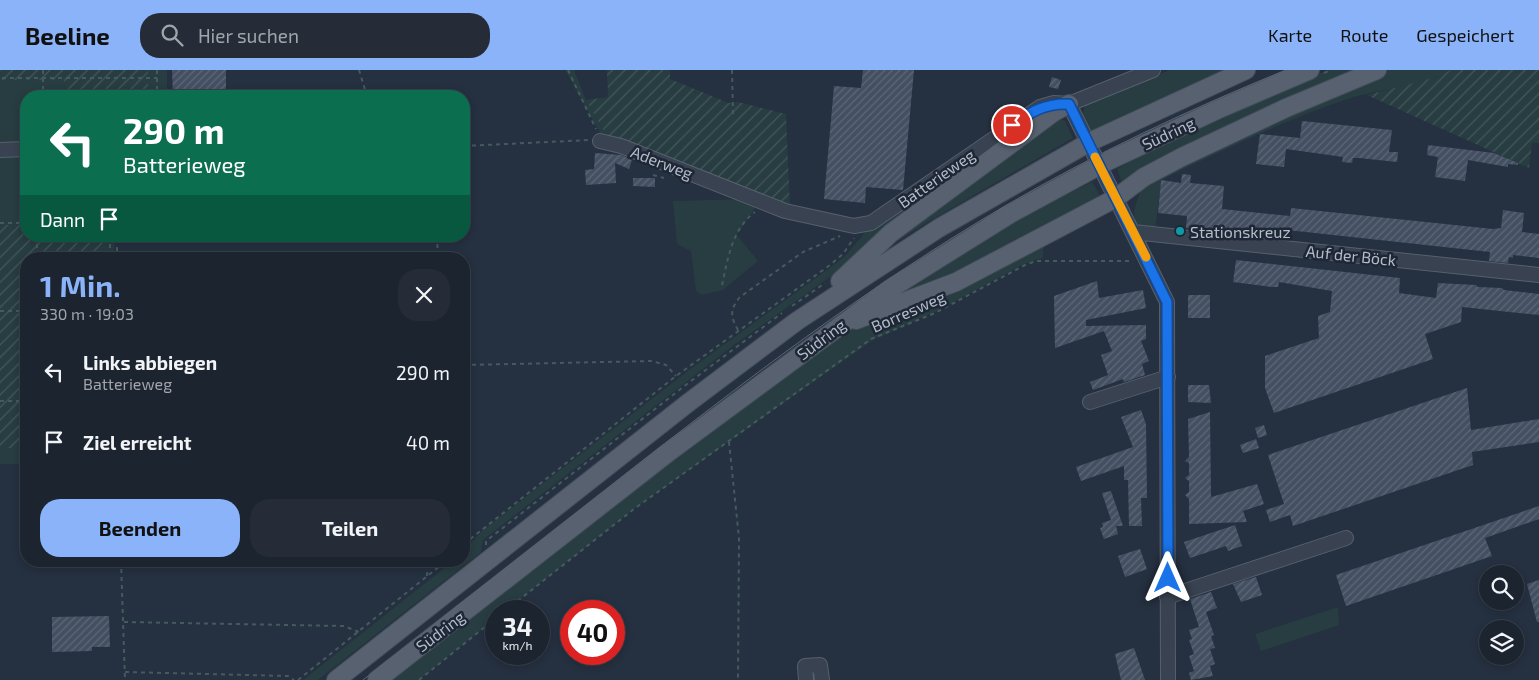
<!DOCTYPE html>
<html lang="de">
<meta charset="utf-8">
<style>
:root{--surface:#1c2430;--page:#252c38;--text:#f1f3f6;--muted:#a0a4ab;--line:#3a414c;--accent:#8bb3f9}
body{margin:0;font-family:"Exo 2",sans-serif;background:var(--page);color:var(--text);height:100vh;display:flex;flex-direction:column;font-size:19px;white-space:nowrap}
*{box-sizing:border-box;margin:0}
p{font-size:16px;color:var(--muted)}
.icon{flex:none;width:28px;height:28px;fill:none;stroke:currentColor;stroke-width:2;stroke-linecap:round;stroke-linejoin:round}
.map{position:relative;flex:1;overflow:hidden}
.sheet{position:absolute;left:20px;top:182px;width:450px;height:315px;display:flex;flex-direction:column;background:var(--surface);border-radius:20px;box-shadow:0 2px 8px #0003,0 0 0 1px var(--line)}
.sheet>*{flex:none}
.banner{position:absolute;left:20px;top:20px;width:450px;height:152px;border-radius:20px;box-shadow:0 2px 8px #0003,0 0 0 1px var(--line);background:#0b6e4f;color:#fff;overflow:hidden}
.buttons{position:absolute;left:1479px;top:495px;display:grid;gap:10px}
.buttons a{display:grid;place-items:center;width:45px;height:45px;border-radius:50%;background:var(--surface);box-shadow:0 2px 8px #0003,0 0 0 1px var(--line);font-size:25px}
.speed{position:absolute;left:485px;top:530px;display:flex;gap:10px;font-size:25px;font-weight:700;text-align:center}
.speed>*{display:grid;place-content:center;width:65px;height:65px;border-radius:50%;background:var(--surface);box-shadow:0 2px 8px #0003,0 0 0 1px var(--line);line-height:1}
.speed small{font-size:12px;font-weight:400}
.speed .limit{border:8px solid #d22;background:#fff;color:#111}
.pin{position:absolute;display:grid;place-items:center;width:42px;height:42px;color:#fff;margin:-21px;border:2px solid #fff;border-radius:50%;box-shadow:0 1px 5px #0007}
.me{position:absolute;width:55px;margin:-28px;rotate:0deg;stroke-linejoin:round;filter:drop-shadow(0 0 4px #0008)}
.turn{display:flex;align-items:center;gap:18px;height:105px;padding:0 20px;font-size:22px}
.turn .icon{width:65px;height:65px;stroke-width:2.5}
.turn b{display:block;font-size:35px;line-height:42px}
.then{display:flex;align-items:center;height:48px;padding:0 20px;background:#0003;gap:10px;font-size:19px}
.round{display:grid;place-items:center;flex:none;width:52px;height:52px;border-radius:20px;background:var(--page)}
.head{display:flex;align-items:center;justify-content:space-between;height:85px;padding:0 20px}
h1{font-size:30px;font-weight:700;line-height:38px;color:var(--accent)}
.cta{display:flex;gap:10px;margin-top:auto;padding:10px 20px}
.cta a{flex:1;height:58px;border-radius:20px;background:var(--accent);color:#111;font-size:20px;font-weight:700;line-height:58px;text-align:center}
.cta a+a{background:var(--page);color:var(--text)}
ul{padding:0;list-style:none}
li{display:flex;align-items:center;gap:15px;height:70px;padding:0 20px}
li div{flex:1}
li b{display:block;font-size:19px}
li em{font-style:normal}
header{display:flex;align-items:center;gap:30px;box-sizing:border-box;height:70px;padding:0 25px;background:var(--accent);color:#111}
header strong{font-size:24px}
nav{display:flex;gap:28px;margin-inline-start:auto;font-size:18px}
.search{width:350px;height:45px;background:var(--page);display:flex;align-items:center;gap:12px;box-sizing:border-box;padding:0 18px;border-radius:20px;color:var(--muted);font-size:19px}
.map>svg:first-child{display:block}
</style>
<header>
<strong>Beeline</strong>
<div class="search"><svg class="icon" aria-label="search" viewBox="0 0 24 24"><circle cx="10" cy="10" r="6"/><path d="M15 15l6 6"/></svg>Hier suchen</div>
<nav><a>Karte</a><a>Route</a><a>Gespeichert</a></nav>
</header>
<div class="map">
<svg width="1539" height="610" viewBox="0 0 1539 610">
<defs>
<pattern id="garden-furrows" width="10" height="10" patternUnits="userSpaceOnUse" patternTransform="scale(1.25)"><rect width="10" height="10" fill="#273d41"/><path d="M-1 1l2-2M0 10L10 0M9 11l2-2" fill="none" stroke="#44575b"/></pattern>
<pattern id="building-hatch" width="6" height="6" patternUnits="userSpaceOnUse" patternTransform="scale(1.25)"><rect width="6" height="6" fill="#445062"/><path d="M-1 1l2-2M0 6l6-6M5 7l2-2" fill="none" stroke="#5d6777"/></pattern>
</defs>
<rect width="100%" height="100%" fill="#253040"/>
<!-- grass -->
<path fill="#273d41" d="M 148,0 L 167,0 L 167,26 L 148,26 Z
M 565,0 L 574,0 L 586,30 L 608,68 L 600,63 Z
M 1170,0 L 1232,0 L 1094,66 L 1082,47 L 1085,36 L 1094,30 Z
M 1328,0 L 1451,0 C 1425,16 1378,19 1348,29 C 1284,50 1222,81 1161,110 L 1155,161 L 1144,160 L 1135,152 L 1134,140 L 1141,118 L 1122,113 L 1117,99 L 1173,67 Z
M 0,10 L 64,10 L 65,26 L 26,26 L 26,155 L 0,155 Z
M 1059,48 L 1065,51 L 1073,68 L 928,152 L 872,187 Z
M 1014,57 L 858,187 L 734,275 L 483,470 L 481,482 L 318,610 L 303,610 L 453,491 L 464,491 L 464,480 L 483,460 L 689,300 L 831,197 L 845,186 L 868,159 Z
M 1092,112 L 1107,137 L 1044,174 L 1043,188 L 1024,194 L 935,242 L 873,270 L 634,439 L 505,541 L 496,541 L 496,548 L 419,610 L 387,610 L 837,262 L 1013,150 Z
M 749,129 L 755,133 L 755,138 L 737,165 L 758,191 L 723,220 L 702,225 L 696,221 L 691,181 L 677,174 L 673,131 Z
M 103,166 L 114,166 L 115,189 L 103,189 Z
M 0,378 L 26,378 L 26,394 L 0,394 Z
M 1338,537 L 1339,555 L 1261,581 L 1255,564 Z"/>
<!-- garden -->
<path fill="url(#garden-furrows)" d="M 0,0 L 148,0 L 148,26 L 65,26 L 64,10 L 0,10 Z
M 607,0 L 670,0 L 670,9 L 729,33 L 738,32 L 786,44 L 790,138 L 608,68 L 586,30 L 608,27 Z
M 1451,0 L 1539,0 L 1539,73 L 1532,73 L 1529,98 L 1367,25 L 1437,7 Z
M 0,155 L 26,155 L 26,166 L 103,166 L 103,189 L 26,189 L 26,378 L 0,378 Z"/>
<!-- building -->
<path fill="url(#building-hatch)" d="M 172,0 L 226,0 L 226,26 L 173,26 Z
M 863,0 L 914,0 L 903,120 L 866,117 L 865,133 L 824,129 L 834,16 L 861,18 Z
M 1052,7 L 1061,10 L 1058,19 L 1049,17 Z
M 1302,51 L 1392,60 L 1389,82 L 1398,82 L 1397,92 L 1359,88 L 1353,88 L 1352,93 L 1342,92 L 1343,87 L 1286,79 L 1284,97 L 1256,94 L 1260,64 L 1300,68 Z
M 1428,75 L 1494,83 L 1518,93 L 1518,95 L 1508,94 L 1508,97 L 1468,90 L 1465,111 L 1435,107 L 1438,87 L 1427,85 Z
M 595,83 L 621,85 L 632,90 L 629,99 L 615,93 L 616,113 L 586,115 L 585,100 L 594,99 Z
M 1182,104 L 1191,105 L 1190,113 L 1224,116 L 1222,139 L 1290,146 L 1291,138 L 1493,159 L 1501,158 L 1503,140 L 1524,143 L 1522,162 L 1539,164 L 1539,188 L 1513,185 L 1513,188 L 1509,187 L 1508,193 L 1489,191 L 1490,182 L 1361,168 L 1278,159 L 1276,167 L 1186,158 L 1187,146 L 1158,143 L 1161,110 L 1181,113 Z
M 633,108 L 655,108 L 655,117 L 633,116 Z
M 1236,190 L 1400,208 L 1399,223 L 1436,228 L 1438,213 L 1476,215 L 1478,217 L 1502,218 L 1504,220 L 1539,224 L 1539,245 L 1462,237 L 1461,252 L 1425,264 L 1433,289 L 1274,343 L 1265,318 L 1265,286 L 1319,268 L 1318,246 L 1330,242 L 1332,221 L 1279,212 L 1278,217 L 1272,217 L 1233,212 Z
M 1097,211 L 1099,228 L 1143,220 L 1146,238 L 1086,250 L 1086,256 L 1146,255 L 1146,269 L 1141,271 L 1149,291 L 1142,294 L 1145,305 L 1124,312 L 1123,309 L 1093,320 L 1090,312 L 1108,305 L 1101,285 L 1112,281 L 1104,261 L 1055,278 L 1054,226 Z
M 1188,225 L 1210,225 L 1210,248 L 1188,248 Z
M 1188,315 L 1209,315 L 1211,333 L 1188,332 Z
M 1467,318 L 1471,360 L 1539,349 L 1539,372 L 1472,382 L 1473,395 L 1293,456 L 1290,445 L 1270,452 L 1266,440 L 1284,434 L 1268,385 Z
M 1141,340 L 1146,354 L 1147,428 L 1141,428 L 1142,456 L 1129,456 L 1128,410 L 1124,410 L 1124,396 L 1081,411 L 1076,397 L 1133,377 L 1121,347 Z
M 1210,342 L 1211,427 L 1257,414 L 1264,434 L 1243,441 L 1247,452 L 1189,454 L 1189,429 L 1185,425 L 1189,422 L 1189,411 L 1185,408 L 1189,405 L 1189,393 L 1185,391 L 1189,387 L 1188,349 Z
M 1264,355 L 1267,365 L 1258,368 L 1255,358 Z
M 1256,369 L 1259,378 L 1243,383 L 1240,375 Z
M 1111,421 L 1123,456 L 1116,456 L 1118,464 L 1104,469 L 1100,458 L 1103,457 L 1102,453 L 1111,450 L 1102,423 Z
M 1539,436 L 1539,449 L 1485,468 L 1492,486 L 1346,536 L 1336,505 Z
M 1235,455 L 1242,476 L 1228,481 L 1226,476 L 1190,488 L 1184,472 Z
M 1140,479 L 1147,499 L 1125,507 L 1118,486 Z
M 1256,507 L 1262,525 L 1241,532 L 1233,514 Z
M 1539,510 L 1539,552 L 1537,552 L 1527,514 Z
M 1211,522 L 1217,538 L 1206,542 L 1214,565 L 1211,566 L 1215,578 L 1210,579 L 1215,594 L 1210,596 L 1213,606 L 1191,610 L 1189,603 L 1194,601 L 1189,586 L 1194,584 L 1189,570 L 1192,569 L 1189,560 L 1199,557 L 1190,529 Z
M 109,546 L 110,577 L 92,577 L 92,581 L 52,582 L 52,547 Z
M 1134,578 L 1145,610 L 1121,610 L 1115,584 Z"/>
<g fill="none" stroke-linecap="round" stroke-linejoin="round">
<!-- minor casing -->
<g stroke="#57606d" stroke-width="16">
<path id="minor" d="M 1069,34 L 1167,232 L 1168,610
M 600,71 L 621,76 L 785,141 L 854,156 L 871,153 L 881,146 L 1040,37 L 1054,33 L 1069,34 L 1153,0
M 0,80 L 26,79
M 1133,162 L 1539,205
M 1090,332 L 1168,307
M 1167,527 L 1346,468
M 806,610 L 805,596 L 820,595 L 822,610"/>
</g>
<!-- major casing -->
<g stroke="#424b59" stroke-width="20">
<path id="major" d="M 1096,69 L 1246,0
M 1108,91 L 1219,39 L 1310,0
M 840,211 L 891,163 L 1054,42 L 1069,34
M 856,250 L 956,212 L 1116,128 L 1144,107 L 1182,87 L 1286,38 L 1377,0
M 336,610 L 688,333 L 797,251 L 939,158 L 1081,77
M 377,610 L 669,382 L 890,219 L 1010,144 L 1093,99"/>
</g>
<!-- path -->
<path stroke="#455a5e" stroke-width="2" stroke-dasharray="4 4" stroke-linecap="butt" d="M 43,0 L 43,26
M 157,0 L 157,26
M 359,0 L 367,26
M 568,0 L 596,59
M 732,0 L 733,44
M 1324,3 L 1331,0
M 2,8 L 157,8
M 464,76 L 589,70
M 653,105 L 664,108
M 0,153 L 26,153
M 37,166 L 37,189
M 110,166 L 110,189
M 437,166 L 438,189
M 117,189 L 117,166
M 722,215 C 728,188 732,159 755,142
M 792,236 L 825,213
M 0,241 L 26,241
M 738,260 C 730,246 730,239 740,227 L 803,182 L 840,166
M 464,295 L 652,291 L 666,295 L 676,306
M 0,331 L 26,331
M 729,372 L 739,468 L 738,610
M 464,474 L 676,306 L 830,195 L 843,184 L 854,168
M 486,475 L 486,471 L 687,314 L 782,243
M 121,491 L 125,610
M 427,506 L 428,491
M 505,541 L 634,439 L 871,269 L 935,243 L 1025,195 L 1036,191 L 1132,191
M 124,552 L 344,556 L 359,562
M 125,602 L 288,606 L 294,610
M 298,610 L 446,491
M 419,610 L 496,548"/>
<!-- minor -->
<use href="#minor" stroke="#394250" stroke-width="14"/>
<!-- major -->
<use href="#major" stroke="#576170" stroke-width="18"/>
<!-- tram -->
<path stroke="#5b6677" stroke-width="1" d="M 363,610 C 448,543 533,477 618,410 C 742,313 868,216 1005,136 C 1094,84 1190,39 1286,0"/>
<!-- major-bridge casing -->
<g stroke="#424b59" stroke-width="20" stroke-linecap="butt">
<path id="major-bridge" d="M 1081,77 L 1096,69
M 1093,99 L 1108,91"/>
</g>
<!-- major-bridge -->
<use href="#major-bridge" stroke="#576170" stroke-width="18"/>
</g>
<g fill="none" stroke-linecap="round" stroke-linejoin="round">
<!-- route casing -->
<g stroke="#114b97" stroke-width="12">
<path id="route" d="M 1012,55 C 1031,42 1045,33 1069,34 L 1167,232 L 1168,508"/>
</g>
<!-- route -->
<use href="#route" stroke="#1a73e8" stroke-width="9"/>
<!-- slow -->
<path stroke="#f59e0b" stroke-width="9" d="M 1095,87 L 1146,187"/>
</g>
<!-- markers -->
<circle fill="#0f9aa8" stroke="#1e2735" stroke-width="2" cx="1180" cy="161" r="5"/>
<g text-anchor="middle" dominant-baseline="central" stroke-width="5" stroke-linejoin="round" paint-order="stroke">
<!-- street labels -->
<g font-size="16" fill="#b5bdca" stroke="#1e2735">
<text transform="translate(1168 63) rotate(-25)">Südring</text>
<text transform="translate(662 92) rotate(21)">Aderweg</text>
<text transform="translate(936 108) rotate(-35)">Batterieweg</text>
<text transform="translate(1351 185) rotate(6)">Auf der Böck</text>
<text transform="translate(908 241) rotate(-24)">Borresweg</text>
<text transform="translate(821 269) rotate(-37)">Südring</text>
<text transform="translate(440 561) rotate(-37)">Südring</text>
</g>
<!-- poi labels -->
<g font-size="16" fill="#b5bdca" stroke="#1e2735" text-anchor="start">
<text x="1190" y="161">Stationskreuz</text>
</g>
</g>
</svg>
<div class="buttons">
<a><svg class="icon" aria-label="search" viewBox="0 0 24 24"><circle cx="10" cy="10" r="6"/><path d="M15 15l6 6"/></svg></a>
<a><svg class="icon" aria-label="layers" viewBox="0 0 24 24"><path d="M12 4l9 5-9 5-9-5zM3 14l9 5 9-5"/></svg></a>
</div>
<div class="speed"><div>34<small>km/h</small></div><div class="limit">40</div></div>
<div class="pin" style="left:1012px;top:55px;background:#d93025"><svg class="icon" aria-label="arrive" viewBox="0 0 24 24"><path d="M6 21V4h12l-3 4 3 4H6"/></svg></div>
<svg class="me" style="left:1168px;top:508px" viewBox="-20 -20 40 40"><path d="M0-17L14 15 0 8-14 15z" fill="#1a73e8" stroke="#fff" stroke-width="4"/></svg>
<div class="banner">
<div class="turn"><svg class="icon" aria-label="left" viewBox="0 0 24 24"><path d="M17 20v-9H6M10 6l-5 5 5 5"/></svg><div><b>290 m</b>Batterieweg</div></div>
<div class="then">Dann<svg class="icon" aria-label="arrive" viewBox="0 0 24 24"><path d="M6 21V4h12l-3 4 3 4H6"/></svg></div>
</div>
<section class="sheet">
<div class="head"><div><h1>1 Min.</h1><p>330 m · 19:03</p></div><a class="round"><svg class="icon" aria-label="close" viewBox="0 0 24 24"><path d="M6 6l12 12M18 6L6 18"/></svg></a></div>
<ul>
<li><svg class="icon" aria-label="left" viewBox="0 0 24 24"><path d="M17 20v-9H6M10 6l-5 5 5 5"/></svg><div><b>Links abbiegen</b><p>Batterieweg</p></div><em>290 m</em></li>
<li><svg class="icon" aria-label="arrive" viewBox="0 0 24 24"><path d="M6 21V4h12l-3 4 3 4H6"/></svg><div><b>Ziel erreicht</b></div><em>40 m</em></li>
</ul>
<div class="cta"><a>Beenden</a><a>Teilen</a></div>
</section>
</div>
